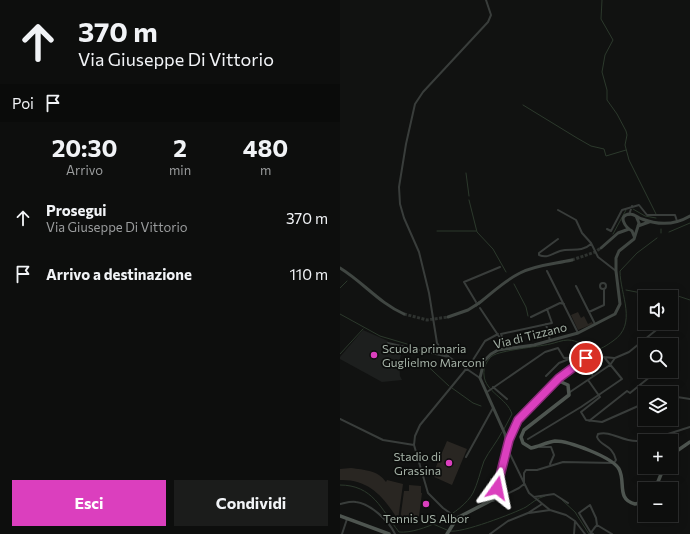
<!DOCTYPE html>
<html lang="it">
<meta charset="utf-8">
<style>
:root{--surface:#0d0e0d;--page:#1b1c1b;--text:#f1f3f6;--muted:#9a9c9d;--line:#2d2e2e;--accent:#db3fbe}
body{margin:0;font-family:Commissioner,sans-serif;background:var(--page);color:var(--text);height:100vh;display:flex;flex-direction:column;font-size:15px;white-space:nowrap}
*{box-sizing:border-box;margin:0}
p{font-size:13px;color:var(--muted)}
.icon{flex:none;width:22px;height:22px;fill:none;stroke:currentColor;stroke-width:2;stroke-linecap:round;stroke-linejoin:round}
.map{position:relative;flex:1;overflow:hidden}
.drawer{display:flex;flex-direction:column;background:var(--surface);width:340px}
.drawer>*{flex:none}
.guide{background:#0d0e0d;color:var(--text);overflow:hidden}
.fabs{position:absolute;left:298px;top:290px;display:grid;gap:8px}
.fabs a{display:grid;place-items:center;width:40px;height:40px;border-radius:0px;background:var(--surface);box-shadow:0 2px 10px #0003,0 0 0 1px var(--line);font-size:20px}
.pin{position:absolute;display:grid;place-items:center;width:34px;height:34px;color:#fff;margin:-17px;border:2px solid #fff;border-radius:50%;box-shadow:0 1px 4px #0007}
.me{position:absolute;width:44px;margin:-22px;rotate:12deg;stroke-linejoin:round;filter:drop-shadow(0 0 3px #0008)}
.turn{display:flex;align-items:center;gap:14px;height:84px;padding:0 12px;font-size:18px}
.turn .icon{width:52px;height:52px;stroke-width:2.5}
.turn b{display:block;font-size:28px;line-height:34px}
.then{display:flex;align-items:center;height:38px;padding:0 12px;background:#0003;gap:8px;font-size:15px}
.eta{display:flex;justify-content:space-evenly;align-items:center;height:68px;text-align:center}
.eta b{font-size:24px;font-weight:700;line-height:28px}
.button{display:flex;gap:8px;margin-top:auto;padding:8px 12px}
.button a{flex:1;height:46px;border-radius:0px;background:var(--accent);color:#fff;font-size:16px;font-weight:700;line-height:46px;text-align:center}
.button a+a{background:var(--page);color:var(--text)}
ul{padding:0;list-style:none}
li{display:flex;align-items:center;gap:12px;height:56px;padding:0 12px}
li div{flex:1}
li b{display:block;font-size:15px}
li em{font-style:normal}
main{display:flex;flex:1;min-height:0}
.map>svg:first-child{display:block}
</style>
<main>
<section class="drawer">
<div class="guide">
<div class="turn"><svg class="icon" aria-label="ahead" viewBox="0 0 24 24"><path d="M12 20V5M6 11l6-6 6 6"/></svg><div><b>370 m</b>Via Giuseppe Di Vittorio</div></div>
<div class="then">Poi<svg class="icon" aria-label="arrive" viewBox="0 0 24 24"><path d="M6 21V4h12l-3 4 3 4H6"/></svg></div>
</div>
<div class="eta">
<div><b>20:30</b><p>Arrivo</p></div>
<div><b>2</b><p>min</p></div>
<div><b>480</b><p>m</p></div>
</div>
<ul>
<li><svg class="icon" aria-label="ahead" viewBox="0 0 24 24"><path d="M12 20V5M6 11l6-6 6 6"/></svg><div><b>Prosegui</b><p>Via Giuseppe Di Vittorio</p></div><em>370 m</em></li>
<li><svg class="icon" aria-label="arrive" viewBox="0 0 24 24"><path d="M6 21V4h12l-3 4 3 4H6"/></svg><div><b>Arrivo a destinazione</b></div><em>110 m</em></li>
</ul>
<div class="button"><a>Esci</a><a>Condividi</a></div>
</section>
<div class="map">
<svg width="350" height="534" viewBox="0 0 350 534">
<rect width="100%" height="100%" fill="#111211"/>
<!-- built -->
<path fill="#1d1f1e" d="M 23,330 L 48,341 L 47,345 L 61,355 L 59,362 L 60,376 L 62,380 L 42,382 L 0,359 L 0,357 Z"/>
<!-- green -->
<path fill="#292622" d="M 238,312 L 241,318 L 244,316 L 248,324 L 252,322 L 253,324 L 238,330 L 231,315 Z
M 107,441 L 127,449 L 112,485 L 92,476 Z
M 11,468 C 24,470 38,470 46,482 L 47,480 L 63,484 L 58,520 C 44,497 29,479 0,480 L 0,469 Z
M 69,485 L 81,486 L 81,493 L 82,493 L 78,524 L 60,521 L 64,491 L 69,491 Z"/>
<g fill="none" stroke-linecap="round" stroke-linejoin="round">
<!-- stream -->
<path stroke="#2c392c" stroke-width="1" d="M 262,0 L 261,19 L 273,40 L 265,55 L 262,72 L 267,90 L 267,100 L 277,114 L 286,131 L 287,135 L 285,145 L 289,160 L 316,214
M 183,105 L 237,138 L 251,146 L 264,149 L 266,156 L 286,150
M 126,173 L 129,196
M 129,200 L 137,232 L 153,249 L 166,272
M 293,209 L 305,216 L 316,218
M 321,229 L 321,233
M 97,231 L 136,231
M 329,232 L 350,223
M 273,234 L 286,210
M 174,284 L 186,307 L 188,316
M 0,288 L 7,281
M 286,290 L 312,295 L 335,295 L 350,300
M 0,314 L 40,336 L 67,344
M 0,354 L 23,329
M 79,358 L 109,386
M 112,388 L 133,403 L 141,406
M 164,429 L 172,414 C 167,398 145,392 144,375 C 143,368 147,360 152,356 C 161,350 197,347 210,344 C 215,343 222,340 228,340 C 237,340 245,346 253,350 C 261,350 267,345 273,341 C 298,324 280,295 280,271 L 297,253 L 317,238
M 0,485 C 33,485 41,509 59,532 C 81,534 122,513 133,493 C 138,483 140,472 144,461 C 149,451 157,442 162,432
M 222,500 L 235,512 L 249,534
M 93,524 L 107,530
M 110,531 C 120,534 175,513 186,507 C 192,503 197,498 205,496"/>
<!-- secondary-tunnel -->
<path stroke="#2e322f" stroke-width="3" stroke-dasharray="3 1.5" stroke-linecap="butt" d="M 232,260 L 255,252 L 261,248
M 64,314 L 87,320 L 108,317"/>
<!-- street -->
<path stroke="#393d3b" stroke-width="2" d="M 218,210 L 236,220 L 242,233 L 251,243 L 258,257 L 276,271
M 289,215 L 292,206
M 267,229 L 271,231 L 282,210 L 299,205 L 307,215 L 335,215 L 337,221
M 218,239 L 199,253 L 199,255 C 208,259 213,253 220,251 C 231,248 241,253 251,244
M 207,271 L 238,333
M260 286a3 3 0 1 1 6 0a3 3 0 1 1-6 0Z
M 236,286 L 249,312
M 136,302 L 124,282 L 160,267
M 140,308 L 164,344
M 191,317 L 220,303 L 224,304
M 206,324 L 210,341
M 255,324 L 249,312 L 264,305 L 264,289
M 48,343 L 109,357
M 167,349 L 161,334 L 212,323 L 207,309
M 264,357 L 274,358
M 206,376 L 219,363 L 229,359
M 140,378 L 109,357 L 103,352 L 97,343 L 89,293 L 79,252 L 64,218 L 60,204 L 59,187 L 66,144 L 75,104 L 83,92 L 148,22 L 151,15 L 146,0
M 248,380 L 260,397 L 241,412 L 246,420 L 262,422 L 305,403
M 153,387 L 167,399
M 147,392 L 205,352 L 218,348 L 224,358 L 241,357 L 253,376
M 230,392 L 270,365 L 275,358 L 289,352 L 325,323
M 331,396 L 350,399
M 0,419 L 43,440 L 74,445
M 249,421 L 287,391 L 290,393 L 311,376
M 188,439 L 241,407 L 282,379 L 264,357 C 248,355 226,367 217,381
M 200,447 L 211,447 L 214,455 L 210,464
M 168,450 L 189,493 L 210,510 L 226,515 L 235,521 L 245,534
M 126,457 L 153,408
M 151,479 L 153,485
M 157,487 L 162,497
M 194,497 L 214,494 L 228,503
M 153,501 L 179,488 L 184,484 L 184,473 L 186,470 L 197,470 L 223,462 L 274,463 L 276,460 C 272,444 261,447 257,437 L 258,434 C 271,430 282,442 298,441 C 315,439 334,432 350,427
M 0,504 C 5,503 11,501 16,502 C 31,504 49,521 55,534
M 189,513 L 210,510
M 117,518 L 103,508 L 88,493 L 74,445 L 75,436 L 80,425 L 131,363 L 145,341 L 158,334
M 257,525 L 272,534
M 2,534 L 7,519
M 150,534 L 168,521 L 188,513 L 202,504
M 234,534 L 235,521
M 250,534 C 253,530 254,528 257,525 L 256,518 L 250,505 L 239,513 L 251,533 L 253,534"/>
<!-- secondary -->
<path stroke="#404642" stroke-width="3" d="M 298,226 L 309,222
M 294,236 L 292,231 C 285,227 277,215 290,214 C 295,214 298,218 302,219 C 318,225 335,225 350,216
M 261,248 L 278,233 L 289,229
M 0,268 C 23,282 39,303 64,314
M 139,303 C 152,293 164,281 180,273 C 195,265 214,264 232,260
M 108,317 L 128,310 L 136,305
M 167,446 L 165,434 L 140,378 L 144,361 L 151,354 L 158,350 L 194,345 L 238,333 L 275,314 L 280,304 L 276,271 L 276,258 L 279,251 L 294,239 L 299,223 L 296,216"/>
<!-- primary -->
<path stroke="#4e5550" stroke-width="3.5" d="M 331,455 L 350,442
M 315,489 L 324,467
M 0,516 L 49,534
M 107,534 L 117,518 L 152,500 L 174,427 C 180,415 207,385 219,381 L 228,385 L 229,395 L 184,430 L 181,437 L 183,443 L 191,448 C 200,446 207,442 215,441 C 229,441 272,457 279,469 C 286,482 276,499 295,504 L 305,502"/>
<!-- secondary-bridge -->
<path stroke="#404642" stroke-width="3" d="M 136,305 L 139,303"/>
</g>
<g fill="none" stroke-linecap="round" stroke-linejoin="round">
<!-- route casing -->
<g stroke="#8e297c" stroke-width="10">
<path id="route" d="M 157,488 L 169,440 L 178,420 L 219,378 L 246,358"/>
</g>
<!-- route -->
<use href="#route" stroke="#db3fbe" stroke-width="7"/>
</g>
<!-- markers -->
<g fill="#db3fbe" stroke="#0c0d0c" stroke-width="1.5">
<circle cx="34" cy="355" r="4"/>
<circle cx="109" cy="463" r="4"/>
<circle cx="86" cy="504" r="4"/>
</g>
<g text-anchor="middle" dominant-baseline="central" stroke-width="3.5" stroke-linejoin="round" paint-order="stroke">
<!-- street labels -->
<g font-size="12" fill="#a4b1a6" stroke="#0c0d0c">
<text transform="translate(190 335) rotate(-14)">Via di Tizzano</text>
</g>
<!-- poi labels -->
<g font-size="12" fill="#a4b1a6" stroke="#0c0d0c" text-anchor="start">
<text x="42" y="348">Scuola primaria<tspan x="42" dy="14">Guglielmo Marconi</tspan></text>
<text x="101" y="456" text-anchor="end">Stadio di<tspan x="101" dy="14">Grassina</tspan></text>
<text x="86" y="518" text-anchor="middle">Tennis US Albor</text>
</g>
</g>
</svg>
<div class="fabs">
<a><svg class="icon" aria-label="sound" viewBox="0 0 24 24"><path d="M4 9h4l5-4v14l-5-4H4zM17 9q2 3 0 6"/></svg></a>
<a><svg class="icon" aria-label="search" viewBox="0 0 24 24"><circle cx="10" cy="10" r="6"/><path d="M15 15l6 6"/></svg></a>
<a><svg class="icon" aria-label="layers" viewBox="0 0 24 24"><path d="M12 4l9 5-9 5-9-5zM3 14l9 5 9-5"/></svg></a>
<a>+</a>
<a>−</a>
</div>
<div class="pin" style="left:246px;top:358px;background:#d93025"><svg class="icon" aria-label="arrive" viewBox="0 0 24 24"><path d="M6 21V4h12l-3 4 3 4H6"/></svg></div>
<svg class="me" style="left:157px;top:488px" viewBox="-20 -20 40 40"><path d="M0-17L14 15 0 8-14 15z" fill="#db3fbe" stroke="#fff" stroke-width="4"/></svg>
</div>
</main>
